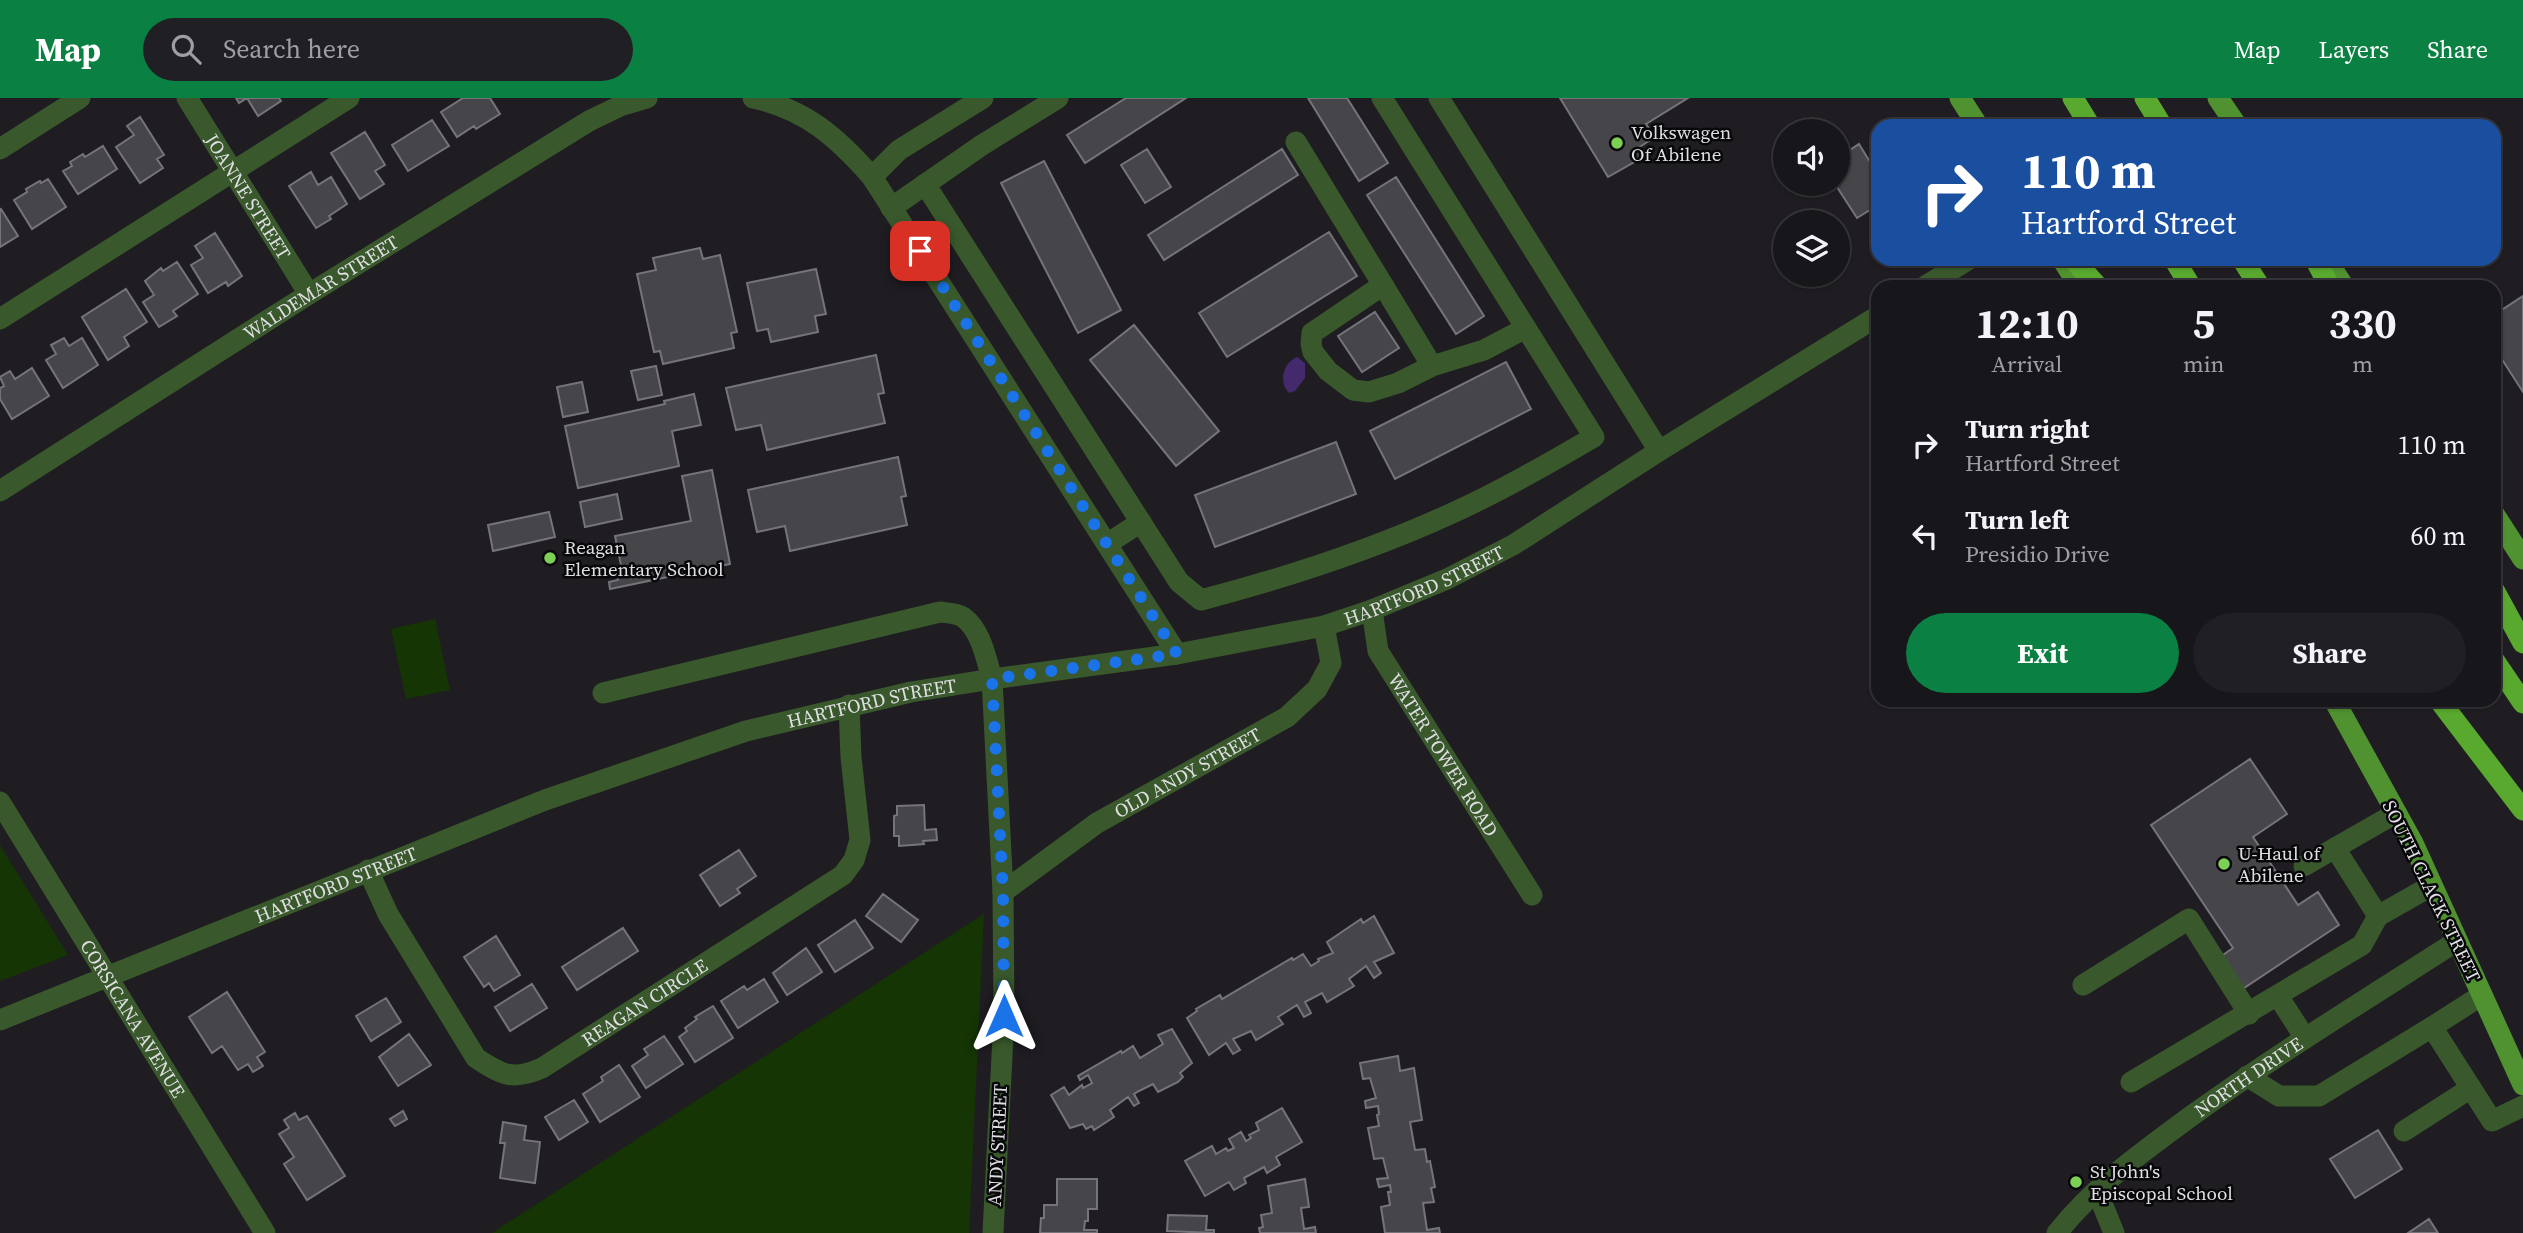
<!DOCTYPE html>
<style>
:root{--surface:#17161a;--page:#201f23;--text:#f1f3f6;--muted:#9e9fa2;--line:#363539;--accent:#0b8043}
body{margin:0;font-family:"Source Serif 4",serif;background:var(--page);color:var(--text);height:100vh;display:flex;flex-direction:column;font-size:26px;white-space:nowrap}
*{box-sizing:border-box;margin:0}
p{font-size:23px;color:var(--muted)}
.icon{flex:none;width:38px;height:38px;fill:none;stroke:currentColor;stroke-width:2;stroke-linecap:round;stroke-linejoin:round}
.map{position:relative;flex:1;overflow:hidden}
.drawer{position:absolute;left:1871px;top:182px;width:630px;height:427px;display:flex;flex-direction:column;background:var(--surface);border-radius:21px;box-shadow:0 2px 5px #0004,0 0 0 2px var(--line)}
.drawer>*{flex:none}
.banner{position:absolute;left:1871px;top:21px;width:630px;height:147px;border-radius:21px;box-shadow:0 2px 5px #0004,0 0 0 2px var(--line);background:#1a4fa0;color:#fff;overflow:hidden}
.tools{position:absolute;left:1773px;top:21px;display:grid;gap:14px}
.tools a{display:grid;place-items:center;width:77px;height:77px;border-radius:50%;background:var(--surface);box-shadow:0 2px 5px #0004,0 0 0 2px var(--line);font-size:35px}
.pin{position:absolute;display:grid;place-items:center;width:60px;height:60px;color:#fff;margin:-30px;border-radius:14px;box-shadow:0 4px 10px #0006}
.me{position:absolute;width:77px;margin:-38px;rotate:0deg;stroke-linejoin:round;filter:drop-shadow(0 0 5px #0008)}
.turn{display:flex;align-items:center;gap:24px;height:147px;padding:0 35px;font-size:32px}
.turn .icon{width:91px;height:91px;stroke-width:2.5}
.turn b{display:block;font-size:49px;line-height:60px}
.eta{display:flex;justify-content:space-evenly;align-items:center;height:119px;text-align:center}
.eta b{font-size:42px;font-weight:700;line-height:49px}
.cta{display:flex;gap:14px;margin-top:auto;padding:14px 35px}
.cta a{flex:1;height:80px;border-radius:42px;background:var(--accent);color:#fff;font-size:28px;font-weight:700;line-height:80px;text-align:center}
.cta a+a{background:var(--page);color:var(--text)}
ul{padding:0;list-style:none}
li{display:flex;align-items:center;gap:21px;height:91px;padding:0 35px}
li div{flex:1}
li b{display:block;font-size:26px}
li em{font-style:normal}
header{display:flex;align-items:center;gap:42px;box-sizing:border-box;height:98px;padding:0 35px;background:var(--accent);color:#fff}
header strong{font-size:33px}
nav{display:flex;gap:38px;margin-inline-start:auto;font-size:24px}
.search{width:490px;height:63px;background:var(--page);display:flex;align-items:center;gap:18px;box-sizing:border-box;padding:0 24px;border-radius:38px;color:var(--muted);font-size:26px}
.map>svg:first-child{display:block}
</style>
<header>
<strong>Map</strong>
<div class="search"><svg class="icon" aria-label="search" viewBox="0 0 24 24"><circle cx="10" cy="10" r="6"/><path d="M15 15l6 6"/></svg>Search here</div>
<nav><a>Map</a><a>Layers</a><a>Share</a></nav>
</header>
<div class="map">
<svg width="2523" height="1135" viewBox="0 0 2523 1135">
<rect width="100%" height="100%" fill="#1f1d22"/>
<!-- green -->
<path fill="#153604" d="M 435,521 L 450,592 L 406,601 L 391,531 Z
M 0,747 L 68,857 L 0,883 Z
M 984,816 L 969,1135 L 492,1135 Z"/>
<!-- water -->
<path fill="#44296d" d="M 1297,259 L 1305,265 L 1305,280 L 1295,293 L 1289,295 C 1278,284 1283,265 1297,259 Z"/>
<!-- building -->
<path fill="#46454a" stroke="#76747b" stroke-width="2" d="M 236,0 L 279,0 L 281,3 L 258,18 L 247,0 L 239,5 Z
M 463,0 L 490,0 L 500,16 L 476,31 L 474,28 L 457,39 L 441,14 Z
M 1126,0 L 1186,0 L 1085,65 L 1067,37 Z
M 1308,0 L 1347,0 L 1388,65 L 1359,83 Z
M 1560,0 L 1688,0 L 1646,26 L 1655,39 L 1638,50 L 1643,59 L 1608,79 Z
M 140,19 L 164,57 L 157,61 L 163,70 L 140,85 L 116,49 L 134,37 L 127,28 Z
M 432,22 L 449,48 L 408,73 L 392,47 Z
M 365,34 L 385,67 L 375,73 L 384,86 L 360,101 L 331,55 Z
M 1859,46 L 1878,77 L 1878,107 L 1857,120 L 1835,86 L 1838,86 L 1838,60 Z
M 103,48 L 117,71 L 78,96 L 63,73 L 72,68 L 70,64 L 83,56 L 85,59 Z
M 1147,51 L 1171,89 L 1145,105 L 1121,67 Z
M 1282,51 L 1298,77 L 1164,162 L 1148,137 Z
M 1044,63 L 1121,212 L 1078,235 L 1001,85 Z
M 311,74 L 318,87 L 331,79 L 347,106 L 329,118 L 331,121 L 316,130 L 289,88 Z
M 1396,79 L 1484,218 L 1456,236 L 1367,97 Z
M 48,81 L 66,109 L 32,131 L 14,102 L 27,94 L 26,91 L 40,83 L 41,85 Z
M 1,111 L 18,138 L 0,149 L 0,112 Z
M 1329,134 L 1357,178 L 1227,259 L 1199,215 Z
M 215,135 L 242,178 L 228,188 L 226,184 L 208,195 L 191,167 L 203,160 L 195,148 Z
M 700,150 L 703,161 L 720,157 L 737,234 L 731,235 L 734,250 L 663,266 L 660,253 L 654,254 L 637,176 L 656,172 L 653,160 Z
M 177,164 L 198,196 L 173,213 L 177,218 L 159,229 L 143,204 L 154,197 L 145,183 L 161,170 L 163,173 Z
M 816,171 L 826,216 L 815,218 L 818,234 L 771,244 L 768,231 L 757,233 L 747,185 Z
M 126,191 L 147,224 L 124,239 L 129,248 L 108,262 L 82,219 Z
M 2523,198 L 2523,294 L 2494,249 L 2494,217 Z
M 1375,214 L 1399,250 L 1362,274 L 1338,238 Z
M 1134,227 L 1219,333 L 1176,368 L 1090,262 Z
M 64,240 L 69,248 L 82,240 L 98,267 L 63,290 L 46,262 L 56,256 L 51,247 Z
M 876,257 L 884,295 L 878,296 L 885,325 L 767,352 L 761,327 L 736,332 L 726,290 Z
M 1506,264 L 1531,311 L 1395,381 L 1370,333 Z
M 656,268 L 662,297 L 638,302 L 631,273 Z
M 32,270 L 49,298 L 12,321 L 0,301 L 0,290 L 4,288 L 0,279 L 10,273 L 15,281 Z
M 582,284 L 588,314 L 563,319 L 557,289 Z
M 694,296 L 701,327 L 672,333 L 679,368 L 578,390 L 565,328 L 665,306 L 664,303 Z
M 1336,344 L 1356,396 L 1215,449 L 1195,397 Z
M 898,359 L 906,398 L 901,399 L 907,427 L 790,453 L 785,428 L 757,434 L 748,392 Z
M 712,372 L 730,466 L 610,491 L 609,484 L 618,482 L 617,473 L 622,472 L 615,438 L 691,423 L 682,378 Z
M 617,396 L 622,421 L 585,429 L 580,404 Z
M 549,414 L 555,439 L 493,453 L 488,427 Z
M 2250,661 L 2287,716 L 2253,739 L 2298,807 L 2318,794 L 2339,827 L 2241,892 L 2220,859 L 2233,850 L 2151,727 Z
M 924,707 L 925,732 L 936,731 L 937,742 L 923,743 L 924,746 L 899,748 L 899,738 L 894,738 L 894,718 L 897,717 L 897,708 Z
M 739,752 L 756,778 L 737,791 L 740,795 L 720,808 L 700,777 Z
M 883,796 L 918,822 L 901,844 L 866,818 Z
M 1374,818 L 1394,855 L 1374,864 L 1381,875 L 1374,880 L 1366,868 L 1349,881 L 1354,888 L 1327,904 L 1322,895 L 1305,904 L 1311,915 L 1304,919 L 1297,907 L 1278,919 L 1283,926 L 1256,942 L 1251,933 L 1233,941 L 1240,952 L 1233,956 L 1226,945 L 1209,957 L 1187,920 L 1197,913 L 1196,911 L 1220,897 L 1222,901 L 1292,860 L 1293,862 L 1303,856 L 1311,868 L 1319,863 L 1318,861 L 1333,855 L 1327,844 L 1361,821 L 1363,825 Z
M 855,822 L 873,850 L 835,874 L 818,847 Z
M 623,830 L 638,853 L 577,892 L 562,869 Z
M 496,838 L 520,877 L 494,893 L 489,885 L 484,889 L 464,859 Z
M 806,850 L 822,874 L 787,897 L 773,875 Z
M 764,881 L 778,904 L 738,930 L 721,903 L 744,888 L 747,892 Z
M 532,886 L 547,910 L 510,933 L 495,909 Z
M 227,894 L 265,954 L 257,959 L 263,968 L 253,974 L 248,966 L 238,972 L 222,948 L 212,955 L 189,919 Z
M 386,900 L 401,924 L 371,943 L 356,918 Z
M 713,908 L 733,940 L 695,964 L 679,939 L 687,933 L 685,930 L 697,921 L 695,919 Z
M 1172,931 L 1192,965 L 1180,975 L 1183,979 L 1178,984 L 1158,994 L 1153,986 L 1139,993 L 1134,996 L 1139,1005 L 1134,1008 L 1128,999 L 1110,1012 L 1114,1019 L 1094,1032 L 1092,1028 L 1086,1031 L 1083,1026 L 1070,1030 L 1051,997 L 1064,989 L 1069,997 L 1082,987 L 1083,990 L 1092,985 L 1088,977 L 1080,982 L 1078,978 L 1121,953 L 1122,955 L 1133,948 L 1140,960 L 1163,946 L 1158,937 Z
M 409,936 L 431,967 L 398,988 L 379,959 Z
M 664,938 L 683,966 L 646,990 L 632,968 L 648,957 L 644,951 Z
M 1398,958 L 1400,973 L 1414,970 L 1422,1022 L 1410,1024 L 1415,1052 L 1425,1051 L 1427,1064 L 1430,1063 L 1435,1089 L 1431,1090 L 1434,1104 L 1423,1105 L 1427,1132 L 1439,1130 L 1440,1135 L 1385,1135 L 1381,1109 L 1390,1107 L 1388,1094 L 1391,1094 L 1390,1087 L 1379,1089 L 1377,1081 L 1388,1080 L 1383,1060 L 1374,1061 L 1368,1030 L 1379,1028 L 1377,1017 L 1379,1016 L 1378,1008 L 1366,1010 L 1365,1003 L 1376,1000 L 1370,980 L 1363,981 L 1360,965 Z
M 619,967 L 640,999 L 600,1024 L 583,996 L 603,983 L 601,979 Z
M 574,1002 L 588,1024 L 559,1042 L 545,1019 Z
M 1282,1010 L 1302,1044 L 1276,1059 L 1280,1067 L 1267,1075 L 1264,1069 L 1244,1080 L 1246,1085 L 1234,1092 L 1229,1084 L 1205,1098 L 1185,1063 L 1212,1048 L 1216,1056 L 1226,1050 L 1228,1053 L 1234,1050 L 1229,1041 L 1241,1034 L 1246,1043 L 1251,1040 L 1249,1037 L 1259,1032 L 1256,1025 Z
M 403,1013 L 407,1021 L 395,1028 L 390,1021 Z
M 295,1015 L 299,1022 L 307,1018 L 345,1078 L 307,1102 L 284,1066 L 294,1059 L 279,1036 L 289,1030 L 284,1022 Z
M 503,1024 L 526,1028 L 524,1042 L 540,1044 L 535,1085 L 500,1080 L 505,1045 L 500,1045 Z
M 2378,1032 L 2402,1071 L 2355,1100 L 2330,1061 Z
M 1057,1081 L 1097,1081 L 1097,1111 L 1088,1111 L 1088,1123 L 1085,1123 L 1084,1132 L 1097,1132 L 1097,1135 L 1040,1135 L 1041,1120 L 1044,1120 L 1044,1107 L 1057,1107 Z
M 1305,1081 L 1309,1109 L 1301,1110 L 1304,1131 L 1315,1129 L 1316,1135 L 1260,1135 L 1259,1130 L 1263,1129 L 1261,1117 L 1272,1115 L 1268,1088 Z
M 1168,1117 L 1207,1118 L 1206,1132 L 1214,1132 L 1214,1135 L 1167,1133 Z
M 2429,1121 L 2438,1135 L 2408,1135 Z"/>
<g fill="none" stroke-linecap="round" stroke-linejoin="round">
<!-- minor -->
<g stroke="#39592c" stroke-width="21">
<path id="s1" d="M 187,0 L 309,196"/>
<path d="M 753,0 C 805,11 837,39 872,79 L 1177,556"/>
<path d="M 1439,0 L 1659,353"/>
<path d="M 1296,44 L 1383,187"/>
<path d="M 0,51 L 80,0"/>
<path d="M 872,79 L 899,52 L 983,0"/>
<path d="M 925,86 L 1179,484 L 1201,502 C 1285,480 1369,453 1448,417 C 1499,394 1546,367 1594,339 L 1382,0"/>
<path d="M 891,110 L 982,47 L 1058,0"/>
<path d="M 1924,189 L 1969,161"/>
<path d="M 0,221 L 349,0"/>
<path d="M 1432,268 L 1383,187 L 1312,235 L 1311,246 L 1313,254 L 1328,273 L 1353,292 L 1369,294 L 1398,285 L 1432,268 L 1484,252 L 1526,230"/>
<path id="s2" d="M 0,393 L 309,196 L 589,23 L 620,8 L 647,0"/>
<path d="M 1107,446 L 1141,424"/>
<path id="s3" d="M 1372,512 L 1378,553 L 1532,797"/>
<path d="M 603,595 L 940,514 C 947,515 957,515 963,519 C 981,532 986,560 992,581 L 1003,794 L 1004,918 L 993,1135"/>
<path id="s4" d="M 0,704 L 265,1135"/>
<path d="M 2304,768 L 2335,750"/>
<path id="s5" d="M 368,772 L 388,816 L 476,960 C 502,977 513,983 542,970 L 843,777 L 854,762 L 860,742 L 851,659 L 849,607"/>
<path id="s6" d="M 1003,794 L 1097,725 L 1287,619 L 1317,591 L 1331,565 L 1324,528"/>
<path d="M 2378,818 L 2431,788"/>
<path d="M 2083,887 L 2189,821 L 2249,916"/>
<path d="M 2482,897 L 2432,929 L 2492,1023 L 2523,1008"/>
<path d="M 2278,898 L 2305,940"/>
<path id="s7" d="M 0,922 L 545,702 L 746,633 L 911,594 L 992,581 L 1177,556 L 1324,528 L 1372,512 L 1447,481 L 1513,447 L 1659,353 L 1878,218"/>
<path d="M 2247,978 L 2279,998 L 2319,998 L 2432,929"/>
<path d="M 2131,984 L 2362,847 L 2378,818 L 2335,750 L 2396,715"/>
<path d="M 2404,1033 L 2471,990"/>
<path d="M 2097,1093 L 2114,1135"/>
<path id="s8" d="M 2057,1135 C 2095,1087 2145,1052 2194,1016 C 2279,955 2368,900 2457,843"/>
</g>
<!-- major -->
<path stroke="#509230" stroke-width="21" d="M 1960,0 L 1978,28
M 2218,0 L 2237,28
M 2062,161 L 2080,189
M 2326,161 L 2344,189
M 2494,416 L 2523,461
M 2334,602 L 2413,745 L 2523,987"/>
<!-- highway -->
<path stroke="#59a92e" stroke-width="21" d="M 2073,0 L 2090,28
M 2145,0 L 2162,28
M 2073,161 L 2098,189
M 2174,161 L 2191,189
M 2242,161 L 2260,189
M 2315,161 L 2330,189
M 2494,492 L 2523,545
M 2494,562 L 2523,605
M 2439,602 L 2523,712"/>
</g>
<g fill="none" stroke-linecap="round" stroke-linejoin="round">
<!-- route -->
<path stroke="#1a73e8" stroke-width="12" stroke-dasharray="0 21.6" d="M 920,153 L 1177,556 L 992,581 L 1003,794 L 1004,918"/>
</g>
<!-- markers -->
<g fill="#7cd155" stroke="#08080a" stroke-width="2.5">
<circle cx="1617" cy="45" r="7"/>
<circle cx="550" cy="460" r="7"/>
<circle cx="2224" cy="766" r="7"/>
<circle cx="2076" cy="1084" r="7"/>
</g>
<g text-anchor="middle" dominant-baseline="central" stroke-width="5" stroke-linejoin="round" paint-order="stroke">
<!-- poi labels -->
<g font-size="19" fill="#dfdee2" stroke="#08080a" text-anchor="start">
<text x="1631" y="34">Volkswagen<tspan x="1631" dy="22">Of Abilene</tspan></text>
<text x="564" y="449">Reagan<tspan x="564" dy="22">Elementary School</tspan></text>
<text x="2238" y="755">U-Haul of<tspan x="2238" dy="22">Abilene</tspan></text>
<text x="2090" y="1073">St John's<tspan x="2090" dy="22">Episcopal School</tspan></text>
</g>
<!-- street labels -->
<g font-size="19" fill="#dfdee2" stroke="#08080a">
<text stroke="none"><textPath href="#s1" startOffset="116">JOANNE STREET</textPath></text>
<text stroke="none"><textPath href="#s2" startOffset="380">WALDEMAR STREET</textPath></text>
<text stroke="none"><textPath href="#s7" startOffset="1496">HARTFORD STREET</textPath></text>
<text stroke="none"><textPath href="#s7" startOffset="929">HARTFORD STREET</textPath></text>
<text stroke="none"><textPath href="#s3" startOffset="164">WATER TOWER ROAD</textPath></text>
<text stroke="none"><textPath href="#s6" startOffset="220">OLD ANDY STREET</textPath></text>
<text stroke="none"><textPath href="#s7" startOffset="362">HARTFORD STREET</textPath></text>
<text transform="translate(2432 793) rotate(64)">SOUTH CLACK STREET</text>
<text stroke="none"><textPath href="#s5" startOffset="410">REAGAN CIRCLE</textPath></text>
<text stroke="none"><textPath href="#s4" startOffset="254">CORSICANA AVENUE</textPath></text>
<text stroke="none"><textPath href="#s8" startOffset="248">NORTH DRIVE</textPath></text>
<text transform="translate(997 1047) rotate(-87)">ANDY STREET</text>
</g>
</g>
</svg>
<div class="tools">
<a><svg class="icon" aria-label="sound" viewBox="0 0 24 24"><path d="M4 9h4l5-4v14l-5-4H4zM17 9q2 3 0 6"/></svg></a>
<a><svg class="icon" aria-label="layers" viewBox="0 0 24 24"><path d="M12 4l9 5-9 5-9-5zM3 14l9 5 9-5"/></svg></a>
</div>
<div class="pin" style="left:920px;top:153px;background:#d93025"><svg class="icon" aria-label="arrive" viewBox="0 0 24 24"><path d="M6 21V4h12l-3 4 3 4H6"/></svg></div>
<svg class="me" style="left:1004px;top:918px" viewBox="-20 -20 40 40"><path d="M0-17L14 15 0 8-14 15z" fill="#1a73e8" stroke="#fff" stroke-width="4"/></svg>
<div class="banner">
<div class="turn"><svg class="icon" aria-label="right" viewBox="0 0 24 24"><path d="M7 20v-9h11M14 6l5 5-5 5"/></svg><div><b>110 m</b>Hartford Street</div></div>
</div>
<section class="drawer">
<div class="eta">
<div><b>12:10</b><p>Arrival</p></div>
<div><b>5</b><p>min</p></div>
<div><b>330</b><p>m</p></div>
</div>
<ul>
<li><svg class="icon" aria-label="right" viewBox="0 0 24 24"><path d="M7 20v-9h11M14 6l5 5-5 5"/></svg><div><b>Turn right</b><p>Hartford Street</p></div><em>110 m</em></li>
<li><svg class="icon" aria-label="left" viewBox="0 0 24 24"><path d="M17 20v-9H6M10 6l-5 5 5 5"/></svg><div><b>Turn left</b><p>Presidio Drive</p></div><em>60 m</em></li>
</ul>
<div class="cta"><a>Exit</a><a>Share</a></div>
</section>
</div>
